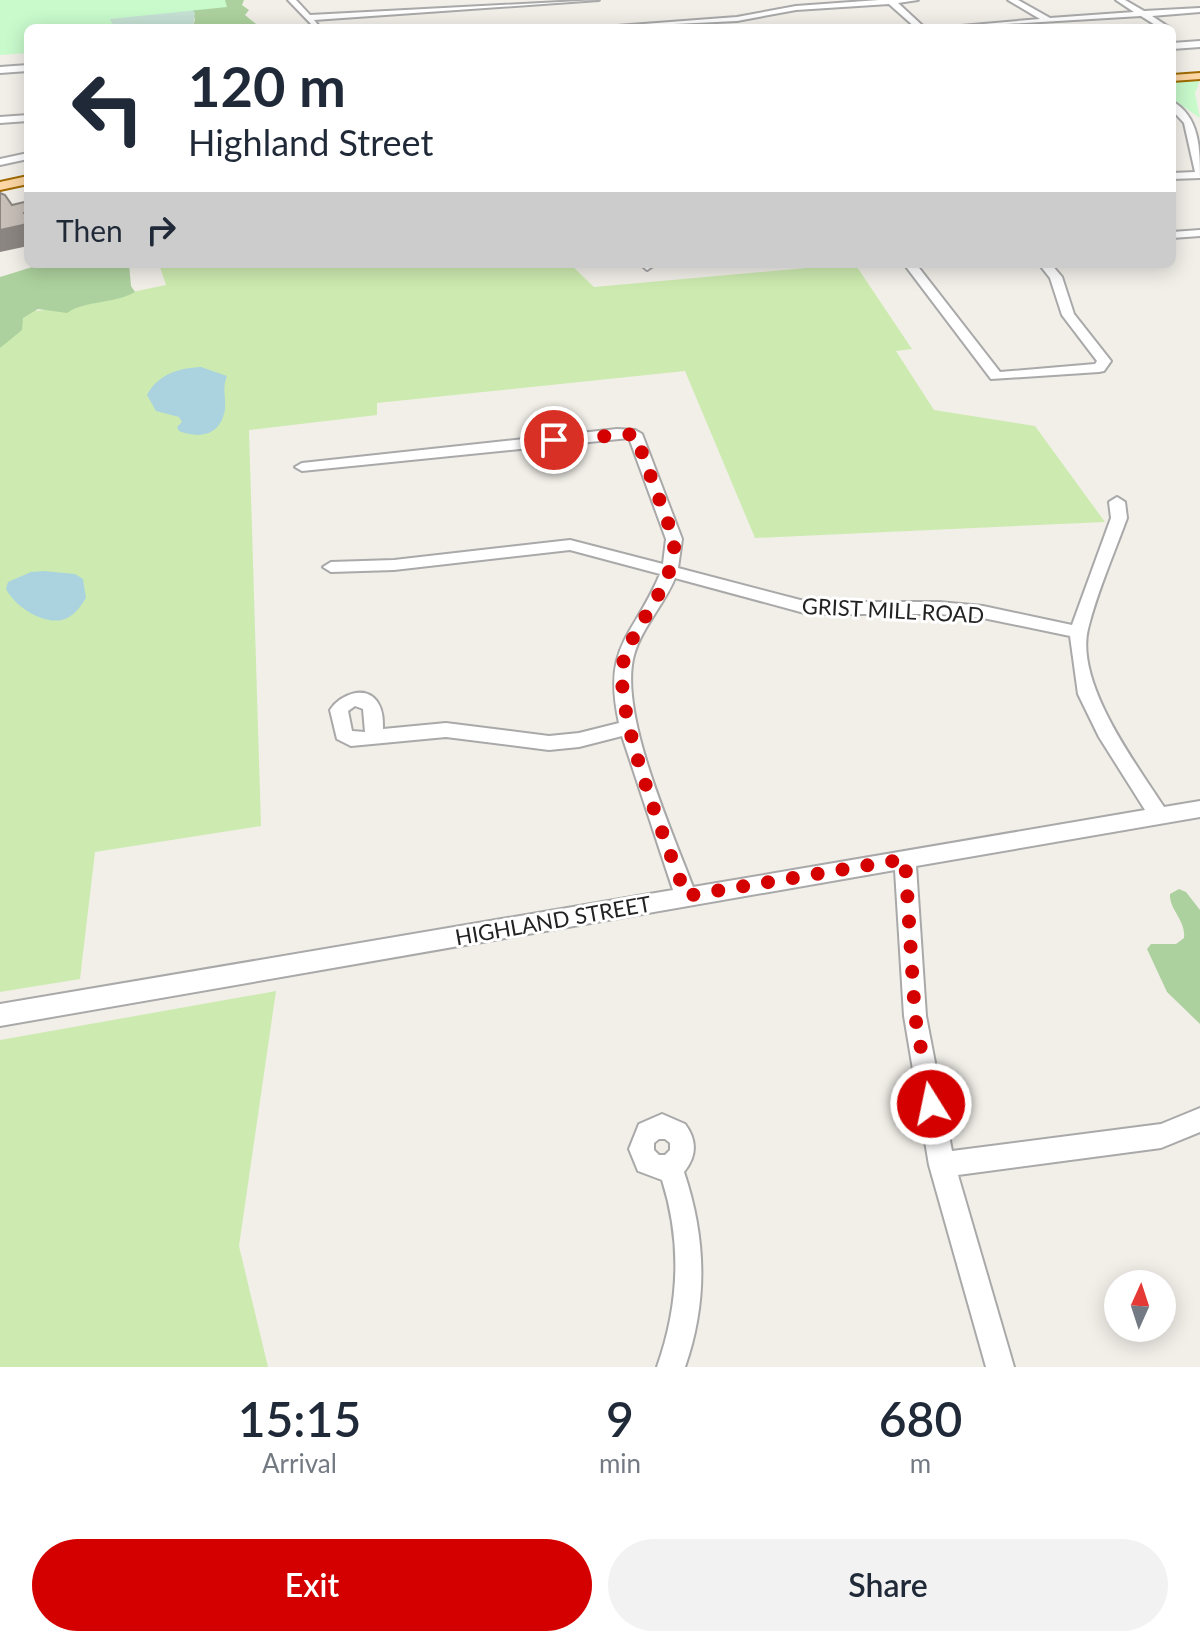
<!DOCTYPE html>
<style>
:root{--surface:#fff;--page:#f2f2f3;--text:#1f2937;--muted:#747a83;--accent:#d40000}
body{margin:0;font-family:Lato,sans-serif;background:var(--page);color:var(--text);height:100vh;display:flex;flex-direction:column;font-size:30px;white-space:nowrap}
*{box-sizing:border-box;margin:0}
p{font-size:26px;color:var(--muted)}
.icon{flex:none;width:44px;height:44px;fill:none;stroke:currentColor;stroke-width:2;stroke-linecap:round;stroke-linejoin:round}
.map{position:relative;height:1367px;overflow:hidden}
.panel{display:flex;flex-direction:column;background:var(--surface);flex:1}
.panel>*{flex:none}
.guide{position:absolute;left:24px;top:24px;width:1152px;height:244px;border-radius:12px;box-shadow:0 4px 20px #0003;background:#fff;color:var(--text);overflow:hidden}
.needle{width:52px;rotate:3deg}
.buttons{position:absolute;left:1104px;top:1270px;display:grid;gap:16px}
.buttons a{display:grid;place-items:center;width:72px;height:72px;border-radius:50%;background:var(--surface);box-shadow:0 4px 20px #0003;font-size:40px}
.pin{position:absolute;display:grid;place-items:center;width:68px;height:68px;color:#fff;margin:-34px;border:4px solid #fff;border-radius:50%;box-shadow:0 2px 8px #0007}
.me{position:absolute;width:88px;margin:-44px;rotate:350deg;stroke-linejoin:round;filter:drop-shadow(0 0 6px #0008)}
.turn{display:flex;align-items:center;gap:28px;height:168px;padding:0 32px;font-size:36px}
.turn .icon{width:104px;height:104px;stroke-width:2.5}
.turn b{display:block;font-size:56px;line-height:68px}
.then{display:flex;align-items:center;height:76px;padding:0 32px;background:#0003;gap:16px;font-size:30px}
.eta{display:flex;justify-content:space-evenly;align-items:center;height:136px;text-align:center}
.eta b{font-size:48px;font-weight:600;line-height:56px}
.action{display:flex;gap:16px;margin-top:auto;padding:16px 32px}
.action a{flex:1;height:92px;border-radius:48px;background:var(--accent);color:#fff;font-size:32px;font-weight:600;line-height:92px;text-align:center}
.action a+a{background:var(--page);color:var(--text)}
.map>svg:first-child{display:block}
</style>
<div class="map">
<svg width="1200" height="1367" viewBox="0 0 1200 1367">
<rect width="100%" height="100%" fill="#f2efe9"/>
<!-- grass -->
<path fill="#cdebb0" d="M 159,264 L 570,264 L 594,287 L 852,264 L 857,267 L 912,349 L 896,351 L 934,410 L 1035,426 L 1105,522 L 755,538 L 685,371 L 377,403 L 377,415 L 249,430 L 261,826 L 95,852 L 80,979 L 0,992 L 0,314 L 45,310 L 166,285 Z
M 276,991 L 239,1246 L 268,1367 L 0,1367 L 0,1040 Z"/>
<!-- forest -->
<path fill="#add19e" d="M 185,0 L 244,0 L 242,5 L 249,10 L 245,15 L 261,28 L 193,28 L 195,19 Z
M 42,264 L 129,264 L 131,286 L 135,292 C 115,304 86,300 67,313 L 38,309 L 23,318 L 22,330 L 0,348 L 0,277 Z
M 1179,889 L 1186,892 L 1200,910 L 1200,1024 L 1167,992 L 1147,949 L 1151,944 L 1176,944 L 1184,938 C 1186,920 1169,910 1170,894 Z"/>
<!-- wetland -->
<path fill="#c6e0d4" d="M 185,0 L 195,13 L 193,28 L 111,28 L 95,12 Z"/>
<!-- park -->
<path fill="#c8facc" d="M 0,0 L 225,0 L 227,7 L 110,19 L 114,28 L 28,28 L 28,53 L 0,55 Z
M 1200,80 L 1195,93 L 1200,118 L 1172,99 L 1172,82 Z"/>
<!-- water -->
<path fill="#aad3df" d="M 201,367 L 227,376 C 222,388 226,397 225,409 C 221,436 199,439 179,431 L 177,427 L 182,422 L 179,417 L 156,411 L 147,395 C 158,374 179,368 201,367 Z
M 44,571 L 75,574 L 83,579 L 86,598 C 80,607 74,617 62,620 C 41,624 15,606 6,589 L 8,582 L 31,572 Z"/>
<g fill="none" stroke-linecap="round" stroke-linejoin="round">
<!-- minor casing -->
<g stroke="#a9a9a9" stroke-width="4">
<path id="minor" d="M 288,0 L 296,0 L 310,15 L 599,0 L 314,20 L 318,25 L 314,27 Z
M 879,0 L 918,0 L 898,3 L 925,28 L 916,28 L 889,4 L 796,10 L 737,21 L 590,28 L 737,17 L 796,6 Z
M 1008,0 L 1018,0 L 1050,18 L 1134,12 L 1116,0 L 1125,0 L 1144,11 L 1200,8 L 1200,12 L 1152,16 L 1170,28 L 1160,28 L 1141,16 L 938,28 L 1040,19 Z
M 1200,41 L 1200,47 L 1172,49 L 1172,43 Z
M 28,65 L 28,71 L 0,73 L 0,67 Z
M 1172,101 C 1200,117 1200,149 1200,178 L 1172,179 L 1172,173 L 1195,172 L 1184,123 L 1172,110 Z
M 28,115 L 28,121 L 0,123 L 0,117 Z
M 28,153 L 28,159 L 0,165 L 0,159 Z
M 1200,230 L 1200,236 L 1172,238 L 1172,232 Z
M 640,264 L 652,264 L 653,266 L 647,270 Z
M 904,264 L 916,264 L 1000,372 L 1095,364 L 1097,361 L 1062,315 L 1050,278 L 1039,264 L 1051,264 L 1062,277 L 1074,314 L 1111,361 L 1104,371 L 1099,372 L 991,379 Z
M 617,429 L 635,430 L 642,434 L 682,539 L 678,568 L 808,602 L 939,602 L 983,606 L 1072,625 L 1111,518 L 1109,502 L 1117,497 L 1125,502 L 1127,518 C 1114,554 1097,592 1088,629 C 1075,683 1136,764 1164,807 L 1200,801 L 1200,817 L 916,866 L 926,1016 L 952,1151 L 1161,1124 L 1200,1108 L 1200,1132 L 1161,1148 L 958,1175 L 1014,1367 L 986,1367 L 929,1165 L 904,1016 L 895,870 L 0,1026 L 0,1004 L 673,890 L 622,736 L 579,747 L 549,750 L 446,737 L 351,746 L 337,739 L 330,710 C 340,694 367,684 378,703 C 383,711 383,720 383,729 L 446,723 L 549,736 L 579,733 L 619,723 C 602,645 633,638 660,574 L 570,550 L 394,570 L 331,572 L 323,567 L 331,562 L 394,560 L 570,540 L 663,564 L 666,539 L 629,438 L 302,471 L 295,467 L 302,463 ZM 675,578 L 808,614 L 939,614 L 983,618 L 1070,636 L 1078,694 L 1099,737 L 1145,810 L 693,887 C 672,831 618,712 634,655 C 642,627 664,605 675,578 ZM 355,706 L 363,709 L 365,732 L 352,731 L 348,711 Z
M 662,1114 L 685,1124 C 697,1140 697,1156 684,1172 C 706,1238 708,1301 685,1367 L 657,1367 C 679,1305 682,1243 662,1180 L 638,1171 L 629,1149 L 639,1124 ZM 659,1139 L 665,1139 L 670,1143 L 670,1150 L 665,1155 L 659,1155 L 654,1150 L 654,1143 Z"/>
</g>
<!-- major casing -->
<g stroke="#a06b00" stroke-width="4">
<path id="major" d="M 1200,73 L 1200,79 L 1172,81 L 1172,75 Z
M 28,176 L 28,184 L 0,190 L 0,182 Z"/>
</g>
<!-- minor -->
<use href="#minor" fill="#fff" fill-rule="evenodd"/>
<!-- major -->
<use href="#major" fill="#fcd6a4" fill-rule="evenodd"/>
</g>
<!-- shaded-wall -->
<path fill="#8b8681" d="M 28,212 L 28,246 L 0,252 L 0,230 L 24,213 Z"/>
<!-- building -->
<path fill="#c7bfb8" stroke="#8b8681" stroke-width="2" d="M 0,193 L 5,195 L 12,205 L 24,202 L 28,205 L 28,212 L 24,213 L 28,219 L 28,222 L 23,225 L 0,230 Z"/>
<g fill="none" stroke-linecap="round" stroke-linejoin="round">
<!-- route -->
<path stroke="#d40000" stroke-width="14" stroke-dasharray="0 25.2" d="M 554,440 L 635,434 L 674,539 C 677,582 639,617 625,656 C 608,702 668,846 686,896 L 905,859 L 915,1016 L 931,1104"/>
</g>
<g text-anchor="middle" dominant-baseline="central" stroke-width="6" stroke-linejoin="round" paint-order="stroke">
<!-- street labels -->
<g font-size="22" fill="#222" stroke="#fff">
<text transform="translate(893 610) rotate(3)">GRIST MILL ROAD</text>
<text transform="translate(553 920) rotate(-10)">HIGHLAND STREET</text>
</g>
</g>
</svg>
<div class="buttons">
<a><svg class="needle" viewBox="-14 -14 28 28"><path d="M0-13l5 13h-10z" fill="#e53935"/><path d="M0 13l5-13h-10z" fill="#747a83"/></svg></a>
</div>
<div class="pin" style="left:554px;top:440px;background:#d93025"><svg class="icon" aria-label="arrive" viewBox="0 0 24 24"><path d="M6 21V4h12l-3 4 3 4H6"/></svg></div>
<svg class="me" style="left:931px;top:1104px" viewBox="-20 -20 40 40"><circle r="17" fill="#d40000" stroke="#fff" stroke-width="3"/><path d="M0-11L8 9 0 5-8 9z" fill="#fff"/></svg>
<div class="guide">
<div class="turn"><svg class="icon" aria-label="left" viewBox="0 0 24 24"><path d="M17 20v-9H6M10 6l-5 5 5 5"/></svg><div><b>120 m</b>Highland Street</div></div>
<div class="then">Then<svg class="icon" aria-label="right" viewBox="0 0 24 24"><path d="M7 20v-9h11M14 6l5 5-5 5"/></svg></div>
</div>
</div>
<section class="panel">
<div class="eta">
<div><b>15:15</b><p>Arrival</p></div>
<div><b>9</b><p>min</p></div>
<div><b>680</b><p>m</p></div>
</div>
<div class="action"><a>Exit</a><a>Share</a></div>
</section>
